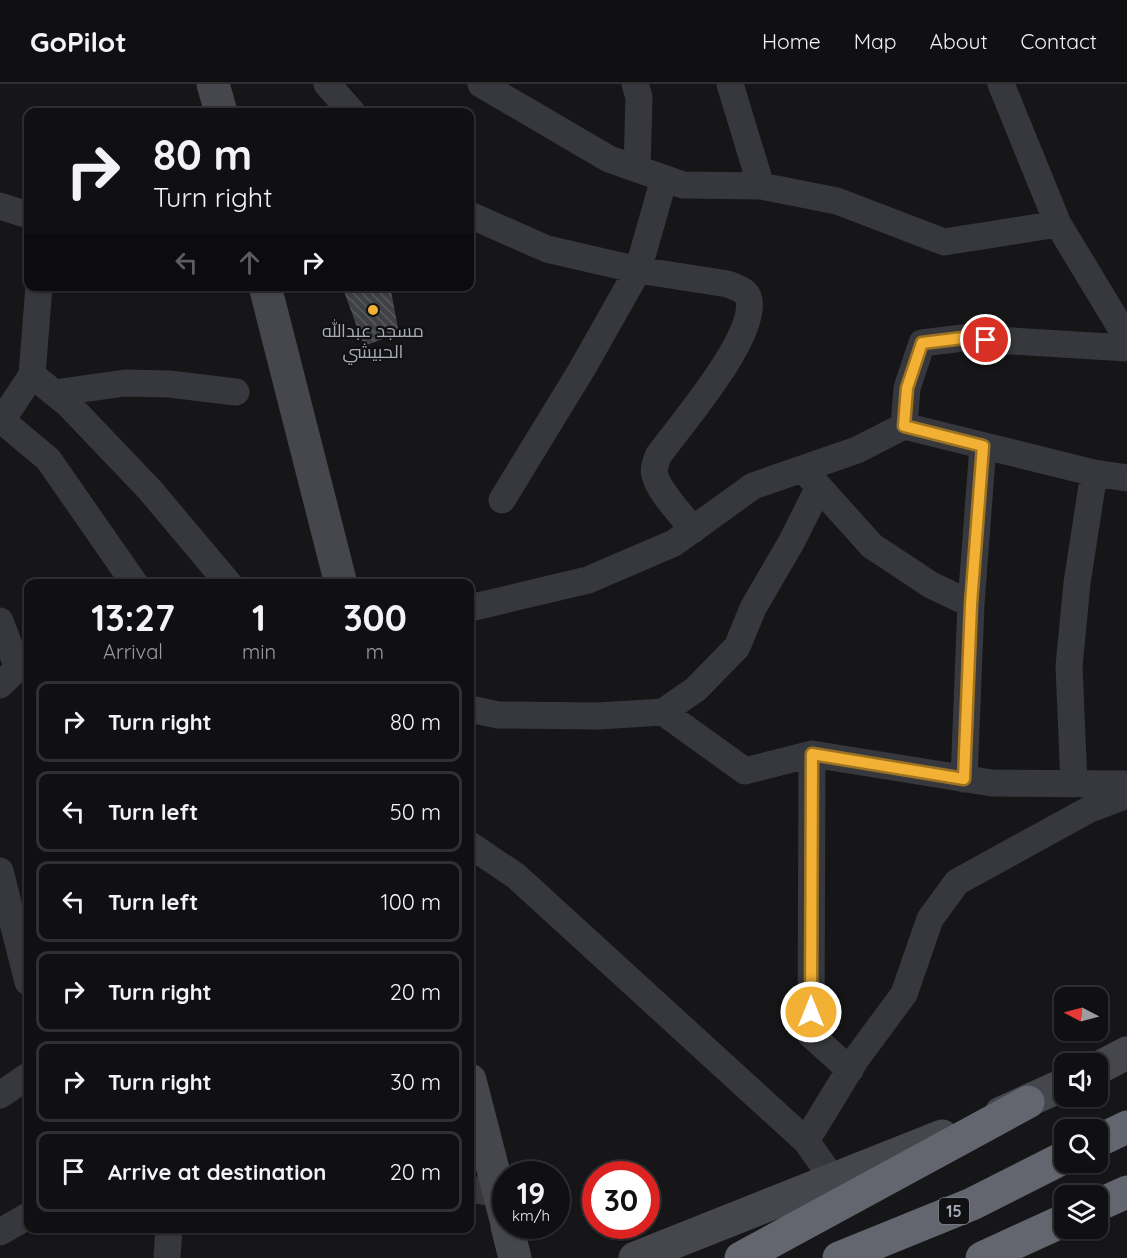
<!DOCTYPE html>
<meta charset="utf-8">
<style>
:root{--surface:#101012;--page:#19191b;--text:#f1f3f6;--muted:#9c9d9f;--line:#303032}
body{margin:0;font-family:Quicksand,Cairo,sans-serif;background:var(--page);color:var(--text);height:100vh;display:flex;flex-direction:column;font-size:22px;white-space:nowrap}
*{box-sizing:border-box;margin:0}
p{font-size:20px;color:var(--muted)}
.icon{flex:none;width:33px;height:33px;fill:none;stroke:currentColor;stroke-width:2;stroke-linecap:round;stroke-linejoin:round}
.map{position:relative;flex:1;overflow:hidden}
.sheet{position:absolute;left:24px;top:495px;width:450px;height:654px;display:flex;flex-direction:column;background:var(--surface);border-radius:12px;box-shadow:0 2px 4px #0004,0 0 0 2px var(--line)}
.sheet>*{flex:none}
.banner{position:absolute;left:24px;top:24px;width:450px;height:183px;border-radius:12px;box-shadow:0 2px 4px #0004,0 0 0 2px var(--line);background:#101012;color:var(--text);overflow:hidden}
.needle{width:39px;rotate:276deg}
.fabs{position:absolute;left:1054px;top:903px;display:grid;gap:12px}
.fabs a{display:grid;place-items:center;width:54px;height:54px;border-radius:12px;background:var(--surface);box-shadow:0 2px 4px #0004,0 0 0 2px var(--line);font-size:30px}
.speed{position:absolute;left:492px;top:1077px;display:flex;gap:12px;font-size:30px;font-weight:700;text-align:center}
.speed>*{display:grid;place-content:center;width:78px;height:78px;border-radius:50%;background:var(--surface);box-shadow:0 2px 4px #0004,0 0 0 2px var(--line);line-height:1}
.speed small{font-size:15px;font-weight:400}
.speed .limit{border:9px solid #d22;background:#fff;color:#111}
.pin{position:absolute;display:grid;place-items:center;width:51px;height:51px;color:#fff;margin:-26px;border:3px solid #fff;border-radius:50%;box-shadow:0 2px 6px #0007}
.me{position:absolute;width:66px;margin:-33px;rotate:0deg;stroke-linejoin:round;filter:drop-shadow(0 0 4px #0008)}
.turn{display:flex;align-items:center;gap:21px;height:126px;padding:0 30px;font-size:27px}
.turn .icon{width:78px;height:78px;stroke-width:2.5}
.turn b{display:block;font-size:42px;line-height:51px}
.lanes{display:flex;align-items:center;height:57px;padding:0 30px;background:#0003;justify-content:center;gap:30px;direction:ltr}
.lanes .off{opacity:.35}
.eta{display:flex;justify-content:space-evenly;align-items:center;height:102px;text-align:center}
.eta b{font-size:36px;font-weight:700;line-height:42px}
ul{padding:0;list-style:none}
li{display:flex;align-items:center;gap:18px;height:81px;margin:0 12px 9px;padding:0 18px;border:3px solid var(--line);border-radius:12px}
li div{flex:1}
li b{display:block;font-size:22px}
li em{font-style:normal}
header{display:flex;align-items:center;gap:36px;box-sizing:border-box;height:84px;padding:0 30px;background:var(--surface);border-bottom:2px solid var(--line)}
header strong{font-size:28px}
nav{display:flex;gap:33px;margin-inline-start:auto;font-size:21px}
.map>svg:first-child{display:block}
</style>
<header>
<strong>GoPilot</strong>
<nav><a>Home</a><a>Map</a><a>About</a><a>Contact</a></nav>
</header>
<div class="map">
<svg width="1127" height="1174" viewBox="0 0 1127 1174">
<defs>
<pattern id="building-back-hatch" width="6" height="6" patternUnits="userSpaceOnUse" patternTransform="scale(1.5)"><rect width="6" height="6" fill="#404145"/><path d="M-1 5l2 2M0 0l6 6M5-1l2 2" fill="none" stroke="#595a5e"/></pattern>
</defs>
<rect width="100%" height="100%" fill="#161618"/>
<!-- building -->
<path fill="url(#building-back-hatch)" d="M 342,202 L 390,202 L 399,249 L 364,262 Z"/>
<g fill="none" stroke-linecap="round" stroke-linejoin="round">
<!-- minor -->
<path stroke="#37383d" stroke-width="27" d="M 327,0 L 352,28
M 481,0 L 609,75 L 683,101 L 761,102 L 837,117 L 944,158 L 1058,140
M 635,0 L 639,13 L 637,85
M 730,0 L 761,102
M 1001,0 L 1058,140 L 1127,254
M 0,122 L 28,131
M 470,131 L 547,165 L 638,186 L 728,200 C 737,204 747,206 749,216 C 756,254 681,340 658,372 C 656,378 653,384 655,391 C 658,407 683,432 693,446
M 1127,264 L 963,254 L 922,259 L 907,304 L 904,342 L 1094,389 L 1127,394
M 32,291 L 68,320 L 150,406 L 229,500
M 54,309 L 125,299 L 169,300 L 236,308
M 0,335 L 48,375 L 135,500
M 2,336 L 32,291 L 39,202
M 809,392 L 872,462 L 931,501 L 971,520
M 502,416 L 582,285 L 638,186 L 664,95
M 470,524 L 588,496 L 674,459 L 753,402 L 857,366 L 904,342
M 0,537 L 18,584 L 0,601
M 470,625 L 498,631 L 598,632 L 663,628 L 696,605 L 737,563 L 753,524 L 792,457 L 819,403
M 663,628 L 745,687 L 812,670 L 992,699 L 1127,700
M 812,670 L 811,951 L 850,986
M 964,695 L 971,520 L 983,362
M 1074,700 L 1069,582 L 1077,499 L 1094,389
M 470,761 L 516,792 L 806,1057 L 833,1095
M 0,787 L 28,898
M 0,1011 L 28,992
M 806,1057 L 856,975 L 904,910 L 930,835 L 957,798 L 1090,725 L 1127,711
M 470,1105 L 499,1110
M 0,1148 L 28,1132
M 167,1174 L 169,1144"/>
<!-- secondary -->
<path stroke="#45474d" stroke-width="33" d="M 213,0 L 221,28
M 265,202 L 341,500
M 1098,984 L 1127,969
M 470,996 L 506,1136
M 1001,1029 L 1065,1000
M 507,1142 L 515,1174
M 635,1174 L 942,1052"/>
<!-- motorway -->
<path stroke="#63666e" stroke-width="33" d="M 1098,1057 L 1127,1043
M 1098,1121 L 1127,1108
M 741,1174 L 1028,1018
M 839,1174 L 972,1120 L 1065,1073
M 982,1174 L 1065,1136"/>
</g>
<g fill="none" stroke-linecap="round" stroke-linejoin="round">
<!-- route casing -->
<g stroke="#9d7322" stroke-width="15">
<path id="route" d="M 811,928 L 812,670 L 964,695 L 971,520 L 983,362 L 904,342 L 907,304 L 922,259 L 963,254 L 986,256"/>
</g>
<!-- route -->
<use href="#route" stroke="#f2b134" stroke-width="10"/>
</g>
<!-- markers -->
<circle fill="#f2b134" stroke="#111113" stroke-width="2" cx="373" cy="226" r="6"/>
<g text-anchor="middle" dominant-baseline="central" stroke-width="4.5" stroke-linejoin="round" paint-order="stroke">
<!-- shield labels -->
<rect fill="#111113" stroke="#7b7e86" stroke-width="1.5" x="939" y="1114" width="30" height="26" rx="4.5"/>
<g font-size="16" font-weight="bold" fill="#a8adb8">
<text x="954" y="1127">15</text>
</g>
<!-- poi labels -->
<g font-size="18" fill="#a8adb8" stroke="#111113">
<text x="373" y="246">مسجد عبدالله<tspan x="373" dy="21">الحبيشي</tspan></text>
</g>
</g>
</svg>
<div class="fabs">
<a><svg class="needle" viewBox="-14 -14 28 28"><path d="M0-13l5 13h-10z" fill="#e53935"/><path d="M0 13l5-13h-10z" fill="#9c9d9f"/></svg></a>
<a><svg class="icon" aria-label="sound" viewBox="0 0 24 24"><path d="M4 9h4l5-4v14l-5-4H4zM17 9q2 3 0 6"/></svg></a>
<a><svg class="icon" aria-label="search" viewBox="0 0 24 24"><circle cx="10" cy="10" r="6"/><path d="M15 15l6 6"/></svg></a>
<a><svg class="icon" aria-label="layers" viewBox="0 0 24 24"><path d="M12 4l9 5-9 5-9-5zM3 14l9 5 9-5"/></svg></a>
</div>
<div class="speed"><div>19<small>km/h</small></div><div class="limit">30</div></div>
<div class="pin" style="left:986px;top:256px;background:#d93025"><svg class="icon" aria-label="arrive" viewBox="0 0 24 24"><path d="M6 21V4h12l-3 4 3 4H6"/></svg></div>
<svg class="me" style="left:811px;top:928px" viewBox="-20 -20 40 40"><circle r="17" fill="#f2b134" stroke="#fff" stroke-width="3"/><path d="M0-11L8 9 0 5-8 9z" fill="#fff"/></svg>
<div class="banner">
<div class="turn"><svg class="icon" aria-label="right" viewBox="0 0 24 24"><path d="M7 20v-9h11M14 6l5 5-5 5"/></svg><div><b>80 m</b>Turn right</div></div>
<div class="lanes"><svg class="icon off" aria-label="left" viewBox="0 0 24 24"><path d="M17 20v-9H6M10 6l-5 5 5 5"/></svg><svg class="icon off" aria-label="ahead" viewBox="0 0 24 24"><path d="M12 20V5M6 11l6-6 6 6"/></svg><svg class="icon" aria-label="right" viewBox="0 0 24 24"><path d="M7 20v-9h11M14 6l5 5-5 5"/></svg></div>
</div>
<section class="sheet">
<div class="eta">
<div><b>13:27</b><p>Arrival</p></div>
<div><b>1</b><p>min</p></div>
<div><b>300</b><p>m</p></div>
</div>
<ul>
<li><svg class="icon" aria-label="right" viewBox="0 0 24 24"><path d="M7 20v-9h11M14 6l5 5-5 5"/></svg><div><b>Turn right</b></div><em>80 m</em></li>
<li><svg class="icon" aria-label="left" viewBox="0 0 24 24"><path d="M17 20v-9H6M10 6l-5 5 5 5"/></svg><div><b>Turn left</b></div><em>50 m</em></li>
<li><svg class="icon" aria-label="left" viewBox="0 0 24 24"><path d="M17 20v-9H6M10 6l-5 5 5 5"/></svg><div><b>Turn left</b></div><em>100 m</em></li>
<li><svg class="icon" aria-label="right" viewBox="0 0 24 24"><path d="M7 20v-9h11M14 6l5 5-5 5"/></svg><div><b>Turn right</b></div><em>20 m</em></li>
<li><svg class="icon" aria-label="right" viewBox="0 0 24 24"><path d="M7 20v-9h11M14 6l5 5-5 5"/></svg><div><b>Turn right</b></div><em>30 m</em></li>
<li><svg class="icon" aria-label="arrive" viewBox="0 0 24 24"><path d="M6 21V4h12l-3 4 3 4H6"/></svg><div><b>Arrive at destination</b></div><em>20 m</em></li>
</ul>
</section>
</div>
